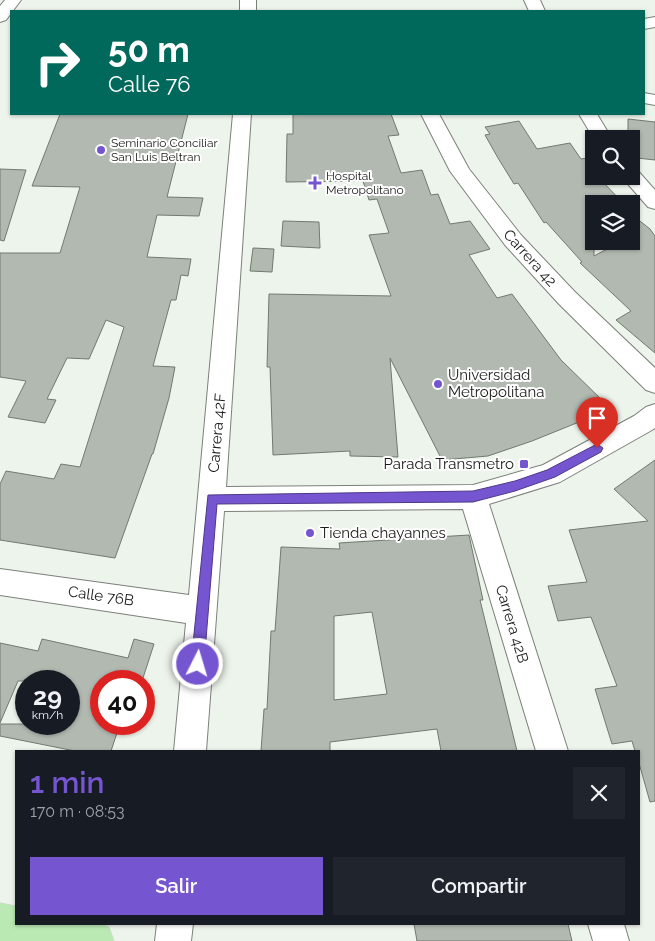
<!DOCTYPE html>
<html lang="es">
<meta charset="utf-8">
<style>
:root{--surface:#171b24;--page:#20242c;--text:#f1f3f6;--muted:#9ea1a6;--accent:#7656d0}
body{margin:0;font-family:Raleway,sans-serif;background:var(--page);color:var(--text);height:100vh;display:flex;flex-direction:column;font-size:19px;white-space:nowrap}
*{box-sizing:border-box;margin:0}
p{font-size:16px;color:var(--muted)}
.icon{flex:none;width:28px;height:28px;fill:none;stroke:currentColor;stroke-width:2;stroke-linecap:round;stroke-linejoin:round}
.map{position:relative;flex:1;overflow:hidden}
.panel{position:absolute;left:15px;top:750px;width:625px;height:175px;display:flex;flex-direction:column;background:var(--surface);border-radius:0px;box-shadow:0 1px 4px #0004}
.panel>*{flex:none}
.guide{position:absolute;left:10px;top:10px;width:635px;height:105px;border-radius:0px;box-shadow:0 1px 4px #0004;background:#00695c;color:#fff;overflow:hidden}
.buttons{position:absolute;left:585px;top:130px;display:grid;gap:10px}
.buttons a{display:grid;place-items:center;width:55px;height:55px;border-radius:0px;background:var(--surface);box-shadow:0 1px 4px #0004;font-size:25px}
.speed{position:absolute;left:15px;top:670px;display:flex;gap:10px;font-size:25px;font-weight:700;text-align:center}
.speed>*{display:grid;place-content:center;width:65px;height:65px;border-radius:50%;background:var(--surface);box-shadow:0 1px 4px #0004;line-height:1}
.speed small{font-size:12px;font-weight:400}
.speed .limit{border:8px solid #d22;background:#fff;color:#111}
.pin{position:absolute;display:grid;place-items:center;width:42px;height:42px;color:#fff;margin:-51px -21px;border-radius:50% 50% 50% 0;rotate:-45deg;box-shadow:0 0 5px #0007}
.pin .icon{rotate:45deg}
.me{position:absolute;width:55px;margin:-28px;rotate:5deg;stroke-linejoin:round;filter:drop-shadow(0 0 4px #0008)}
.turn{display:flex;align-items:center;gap:18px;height:105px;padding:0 15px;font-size:22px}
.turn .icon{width:65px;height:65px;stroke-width:2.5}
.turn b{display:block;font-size:35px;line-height:42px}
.round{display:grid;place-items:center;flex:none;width:52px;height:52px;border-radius:0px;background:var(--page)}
.headline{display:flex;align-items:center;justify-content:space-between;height:85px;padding:0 15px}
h1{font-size:30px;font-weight:600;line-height:38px;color:var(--accent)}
.action{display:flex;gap:10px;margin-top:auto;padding:10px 15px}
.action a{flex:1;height:58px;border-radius:0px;background:var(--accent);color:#fff;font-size:20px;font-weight:600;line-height:58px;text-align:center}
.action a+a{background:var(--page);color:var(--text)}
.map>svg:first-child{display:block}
</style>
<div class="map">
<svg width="655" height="941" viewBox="0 0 655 941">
<rect width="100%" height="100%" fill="#edf4eb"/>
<!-- building -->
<path fill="#b2b9b1" stroke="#727971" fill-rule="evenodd" d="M 60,114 L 188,114 L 167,197 L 203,198 L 199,216 L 157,215 L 147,257 L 191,259 L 188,276 L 181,275 L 176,300 L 171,300 L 153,366 L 175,367 L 169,398 L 153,454 L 152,454 L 115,558 L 0,540 L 0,484 L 6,471 L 54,479 L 61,464 L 80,467 L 124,327 L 106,320 L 89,359 L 67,358 L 47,399 L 56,400 L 45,423 L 8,417 L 26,381 L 0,377 L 0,253 L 60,253 L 80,187 L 32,186 Z
M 293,114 L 391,114 L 399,135 L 388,136 L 401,173 L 422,170 L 431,195 L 438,194 L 450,224 L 470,221 L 490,249 L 469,255 L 497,298 L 512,294 L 561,360 L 605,403 L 584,420 L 532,441 L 488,456 L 442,460 L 390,358 L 398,457 L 350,456 L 350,451 L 273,455 L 270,367 L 267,367 L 269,294 L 391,296 L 369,235 L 389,233 L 377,199 L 369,200 L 363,181 L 286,182 L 287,134 L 293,134 Z
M 628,119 L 655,122 L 655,160 L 637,158 L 636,138 L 628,137 Z
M 519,121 L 537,149 L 570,143 L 581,159 L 594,157 L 594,180 L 600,179 L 624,204 L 594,204 L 594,256 L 622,241 L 631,241 L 631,214 L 650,229 L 655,236 L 655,353 L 616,320 L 631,311 L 580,263 L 582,262 L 546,222 L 544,223 L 518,183 L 514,184 L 498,158 L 485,135 L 490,134 L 485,127 Z
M 0,169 L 26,170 L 4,241 L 0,240 Z
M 283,221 L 319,222 L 320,248 L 281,246 Z
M 253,248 L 274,249 L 272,272 L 250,271 Z
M 655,460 L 655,801 L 650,802 L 639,763 L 639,751 L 635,751 L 632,741 L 612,744 L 595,689 L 617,686 L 591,617 L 558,621 L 548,586 L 587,582 L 569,530 L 648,521 L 614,489 Z
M 469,535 L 483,600 L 480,600 L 517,751 L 441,751 L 437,729 L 330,742 L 330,751 L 261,751 L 264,709 L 267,709 L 271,631 L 275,631 L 281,547 L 340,549 L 339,543 ZM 372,612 L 387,694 L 334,700 L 334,616 Z
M 42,639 L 128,658 L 134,639 L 154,644 L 142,681 L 101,681 L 101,724 L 120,724 L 111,751 L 75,751 L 0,736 L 0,724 L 69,724 L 69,686 L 71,681 L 18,681 L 0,723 L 0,643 L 38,651 Z
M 414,924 L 568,924 L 572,941 L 417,941 Z"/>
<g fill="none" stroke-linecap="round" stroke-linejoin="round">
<!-- minor casing -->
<g stroke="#7b817a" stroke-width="2">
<path id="minor" d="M 5,0 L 21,0 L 6,20 L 0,22 L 0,6 Z
M 240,0 L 256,0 L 256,11 L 240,11 Z
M 524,0 L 540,0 L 545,11 L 529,11 Z
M 655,17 L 655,27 L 644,29 L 644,19 Z
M 644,93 L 655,95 L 655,105 L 644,103 Z
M 233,114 L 251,114 L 226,487 L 473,485 L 543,465 L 634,416 L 646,407 L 655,404 L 655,428 L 652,430 L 560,482 L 489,504 L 568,751 L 536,751 L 463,509 L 224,511 L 206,751 L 174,751 L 186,623 L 0,595 L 0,569 L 189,595 Z
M 421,114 L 439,114 L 469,169 L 521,235 L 575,292 L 655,368 L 655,393 L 646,390 L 559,304 L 505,245 L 450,171 Z
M 579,114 L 597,114 L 612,139 L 594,139 Z
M 631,170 L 638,171 L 655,190 L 655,209 L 648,207 L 621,176 L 631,176 Z
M 157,924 L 193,924 L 191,941 L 155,941 Z
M 588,924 L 624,924 L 629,941 L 593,941 Z"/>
</g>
<!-- major casing -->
<g stroke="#d1d1d1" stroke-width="1">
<path id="major" d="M 0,903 L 16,906 L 16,924 L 99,924 L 109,927 L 114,941 L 0,941 Z"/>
</g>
<!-- minor -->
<use href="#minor" fill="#fff" fill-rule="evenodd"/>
<!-- major -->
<use href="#major" fill="#bbe9b3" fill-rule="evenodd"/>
</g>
<!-- route -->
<path fill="#7656d0" stroke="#4d3887" d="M 597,444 L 603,448 L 601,452 L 555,477 L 515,491 L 473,502 L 217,504 L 204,664 L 202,668 L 198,670 L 193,668 L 191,664 L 208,495 L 473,491 L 515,481 L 547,470 Z"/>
<!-- markers -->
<g fill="#7656d0" stroke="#fff" stroke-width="2">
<circle cx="101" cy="150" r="5"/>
<path d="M312.5 175.5h5v5h5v5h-5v5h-5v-5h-5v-5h5z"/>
<circle cx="438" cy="384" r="5"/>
<rect x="519" y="459" width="10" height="10" rx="2.5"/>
<circle cx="310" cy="533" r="5"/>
</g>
<g text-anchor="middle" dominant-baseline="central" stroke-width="4" stroke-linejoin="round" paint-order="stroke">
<!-- far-poi labels -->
<g font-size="12" fill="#191b18" stroke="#fff" text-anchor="start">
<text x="111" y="143">Seminario Conciliar<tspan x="111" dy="14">San Luis Beltran</tspan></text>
<text x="326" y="176">Hospital<tspan x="326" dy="14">Metropolitano</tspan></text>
</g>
<!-- street labels -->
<g font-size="15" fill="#191b18" stroke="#fff">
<text transform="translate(530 258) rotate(48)">Carrera 42</text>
<text transform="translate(217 433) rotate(-85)">Carrera 42F</text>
<text transform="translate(101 596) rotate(8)">Calle 76B</text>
<text transform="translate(512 624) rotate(73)">Carrera 42B</text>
</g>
<!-- poi labels -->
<g font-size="15" fill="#191b18" stroke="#fff" text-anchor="start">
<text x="448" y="375">Universidad<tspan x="448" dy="17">Metropolitana</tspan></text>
<text x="514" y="464" text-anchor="end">Parada Transmetro</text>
<text x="320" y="533">Tienda chayannes</text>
</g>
</g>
</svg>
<div class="buttons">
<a><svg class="icon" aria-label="search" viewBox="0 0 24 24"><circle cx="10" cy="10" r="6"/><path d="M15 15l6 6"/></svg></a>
<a><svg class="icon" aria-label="layers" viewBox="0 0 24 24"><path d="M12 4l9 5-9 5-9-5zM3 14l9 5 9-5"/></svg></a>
</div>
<div class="speed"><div>29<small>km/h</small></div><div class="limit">40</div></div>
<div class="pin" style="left:597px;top:448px;background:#d93025"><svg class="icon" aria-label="arrive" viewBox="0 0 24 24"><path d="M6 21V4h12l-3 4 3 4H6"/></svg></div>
<svg class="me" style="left:198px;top:664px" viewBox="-20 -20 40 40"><circle r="17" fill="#7656d0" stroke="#fff" stroke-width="3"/><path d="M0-11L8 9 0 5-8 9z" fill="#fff"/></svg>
<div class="guide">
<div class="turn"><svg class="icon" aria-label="right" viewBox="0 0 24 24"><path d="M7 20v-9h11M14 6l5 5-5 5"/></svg><div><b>50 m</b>Calle 76</div></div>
</div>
<section class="panel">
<div class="headline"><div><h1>1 min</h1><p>170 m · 08:53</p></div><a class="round"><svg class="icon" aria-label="close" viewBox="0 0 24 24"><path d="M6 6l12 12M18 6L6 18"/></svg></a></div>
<div class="action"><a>Salir</a><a>Compartir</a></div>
</section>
</div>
